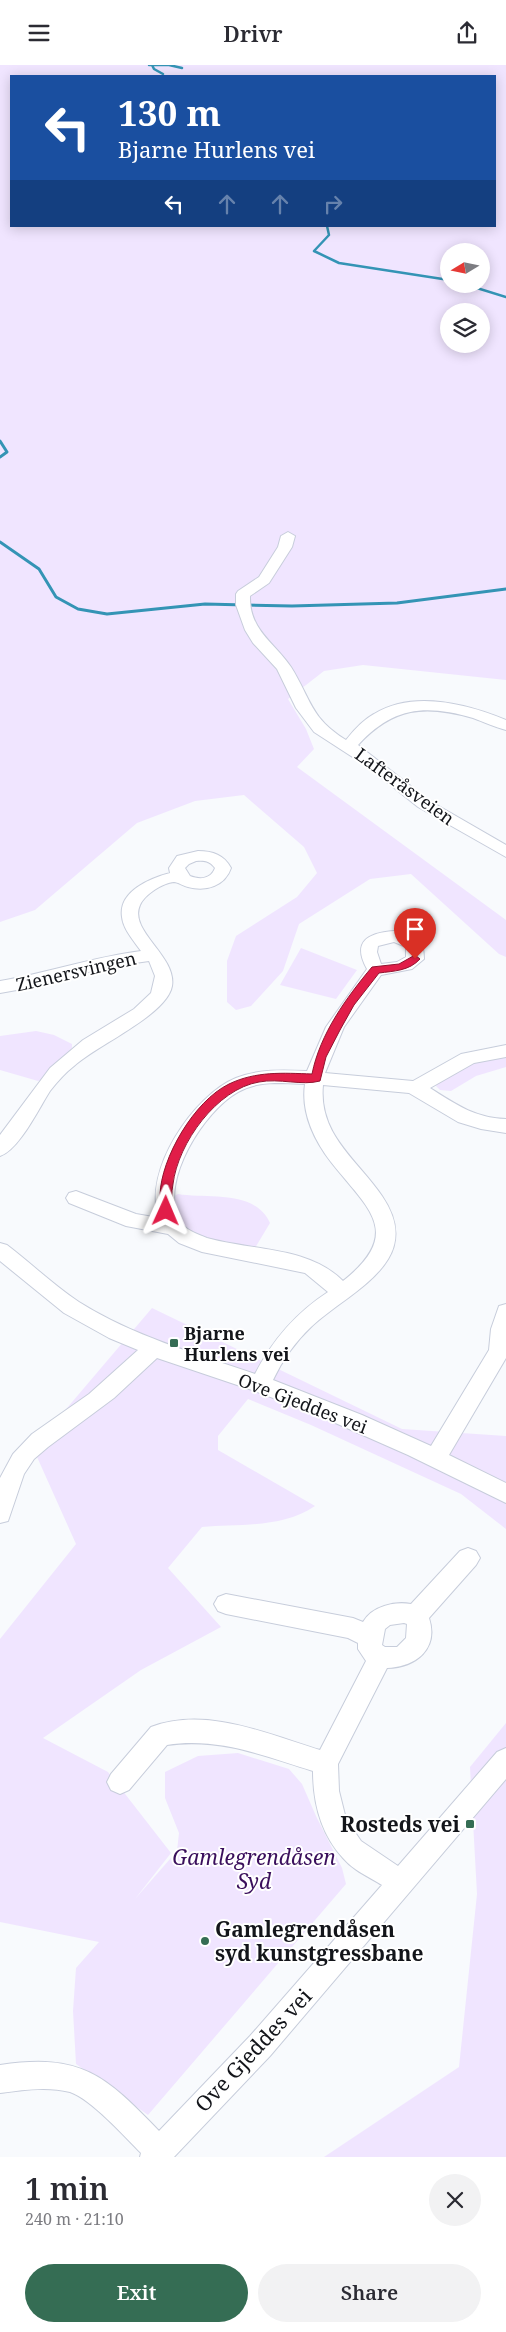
<!DOCTYPE html>
<meta charset="utf-8">
<style>
:root{--surface:#fff;--page:#f2f2f3;--text:#2b2b33;--muted:#7c7c81;--accent:#356d54}
body{margin:0;font-family:"Noto Serif",serif;background:var(--page);color:var(--text);height:100vh;display:flex;flex-direction:column;font-size:19px;white-space:nowrap}
*{box-sizing:border-box;margin:0}
p{font-size:16px;color:var(--muted)}
.icon{flex:none;width:28px;height:28px;fill:none;stroke:currentColor;stroke-width:2;stroke-linecap:round;stroke-linejoin:round}
.map{position:relative;height:2092px;overflow:hidden}
.panel{display:flex;flex-direction:column;background:var(--surface);flex:1}
.panel>*{flex:none}
.hud{position:absolute;left:10px;top:10px;width:486px;height:152px;border-radius:0px;box-shadow:0 2px 12px #0003;background:#1a4fa0;color:#fff;overflow:hidden}
.needle{width:32px;rotate:260deg}
.fabs{position:absolute;left:440px;top:178px;display:grid;gap:10px}
.fabs a{display:grid;place-items:center;width:50px;height:50px;border-radius:50%;background:var(--surface);box-shadow:0 2px 12px #0003;font-size:25px}
.pin{position:absolute;display:grid;place-items:center;width:42px;height:42px;color:#fff;margin:-51px -21px;border-radius:50% 50% 50% 0;rotate:-45deg;box-shadow:0 0 5px #0007}
.pin .icon{rotate:45deg}
.me{position:absolute;width:55px;margin:-28px;rotate:1deg;stroke-linejoin:round;filter:drop-shadow(0 0 4px #0008)}
.turn{display:flex;align-items:center;gap:18px;height:105px;padding:0 25px;font-size:22px}
.turn .icon{width:65px;height:65px;stroke-width:2.5}
.turn b{display:block;font-size:35px;line-height:42px}
.lanes{display:flex;align-items:center;height:48px;padding:0 25px;background:#0003;justify-content:center;gap:25px;direction:ltr}
.lanes .off{opacity:.35}
.round{display:grid;place-items:center;flex:none;width:52px;height:52px;border-radius:26px;background:var(--page)}
.summary{display:flex;align-items:center;justify-content:space-between;height:85px;padding:0 25px}
h1{font-size:30px;font-weight:600;line-height:38px}
.button{display:flex;gap:10px;margin-top:auto;padding:10px 25px}
.button a{flex:1;height:58px;border-radius:30px;background:var(--accent);color:#fff;font-size:20px;font-weight:600;line-height:58px;text-align:center}
.button a+a{background:var(--page);color:var(--text)}
header{display:flex;justify-content:space-between;align-items:center;height:65px;padding:0 25px;background:var(--surface);font-size:22px;font-weight:600}
.map>svg:first-child{display:block}
</style>
<header><svg class="icon" aria-label="menu" viewBox="0 0 24 24"><path d="M4 6h16M4 12h16M4 18h16"/></svg>Drivr<svg class="icon" aria-label="share" viewBox="0 0 24 24"><path d="M12 15V3M7 8l5-5 5 5M5 13v7h14v-7"/></svg></header>
<div class="map">
<svg width="506" height="2092" viewBox="0 0 506 2092">
<rect width="100%" height="100%" fill="#f8fafd"/>
<!-- green -->
<path fill="#f0e5ff" fill-rule="evenodd" d="M 0,0 L 506,0 L 506,615 L 363,600 L 324,606 L 288,634 L 306,664 L 314,684 L 297,702 L 506,855 L 506,892 L 499,889 L 411,809 L 370,814 L 299,859 L 283,906 L 251,941 L 236,945 L 227,937 L 227,896 L 236,871 L 297,832 L 317,808 L 304,782 L 244,730 L 195,736 L 137,758 L 35,845 L 0,857 ZM 11,11 L 495,11 L 495,161 L 11,161 ZM 449,186 L 481,186 L 481,219 L 449,219 ZM 449,246 L 481,246 L 481,279 L 449,279 Z
M 301,883 L 357,905 L 336,934 L 280,920 Z
M 36,966 L 54,970 L 72,979 L 72,983 L 42,1015 L 38,1016 L 0,1005 L 0,971 Z
M 506,989 L 506,1002 L 476,1011 L 451,1026 L 440,1025 L 436,1021 C 449,997 482,995 506,989 Z
M 178,1129 C 207,1134 255,1124 270,1158 L 255,1183 C 218,1177 178,1178 172,1132 Z
M 152,1243 L 402,1364 L 506,1371 L 506,1464 L 461,1429 L 311,1360 L 248,1334 L 218,1371 L 218,1385 L 315,1441 C 283,1463 240,1459 202,1462 L 168,1503 L 221,1562 L 141,1605 L 43,1673 L 108,1707 L 171,1788 L 135,1834 L 177,1786 L 179,1768 L 165,1733 L 165,1707 L 198,1691 L 238,1688 L 289,1704 L 302,1719 L 316,1751 L 342,1803 L 346,1819 L 148,2050 L 76,1999 L 73,1946 L 76,1903 L 99,1877 L 0,1857 L 0,1574 L 76,1479 L 33,1383 Z
M 506,1658 L 506,2092 L 324,2092 L 459,2002 L 477,1829 L 470,1702 Z"/>
<g fill="none" stroke-linecap="round" stroke-linejoin="round">
<!-- stream-far1 -->
<path stroke="#3494b5" stroke-width="2.5" d="M 149,0 L 169,0 L 182,3
M 152,0 L 154,4 L 163,9
M 327,161 L 329,170 L 314,186 L 339,198 L 449,215
M 464,219 L 506,232"/>
<!-- stream -->
<path stroke="#3494b5" stroke-width="3" d="M 0,376 L 7,387 L 0,392
M 0,477 L 39,504 L 56,532 L 78,544 L 107,549 L 205,539 L 292,541 L 397,538 L 506,524"/>
<!-- minor casing -->
<g stroke="#c7cddb" stroke-width="2">
<path id="minor" d="M 288,467 L 295,471 L 292,482 L 269,518 L 250,531 C 249,565 274,577 291,602 C 311,634 310,653 346,675 C 354,665 363,655 374,649 C 413,625 467,639 506,655 L 506,665 C 495,662 484,657 473,653 C 425,639 393,642 358,680 L 430,736 L 506,780 L 506,792 L 418,742 L 368,702 L 314,667 L 296,643 L 277,604 L 253,578 L 245,565 L 236,540 L 236,529 L 238,526 L 259,512 L 278,482 L 281,471 Z
M 198,786 C 213,786 224,790 231,803 C 225,821 206,827 188,822 C 183,821 178,817 174,817 C 163,818 145,829 140,840 C 128,866 177,891 172,921 C 167,950 97,980 74,1001 C 65,1008 57,1017 50,1026 C 39,1043 19,1085 0,1091 L 0,1070 L 50,1003 L 83,975 L 134,944 L 151,928 L 155,911 L 149,896 L 107,902 L 28,923 L 0,928 L 0,916 C 48,908 93,892 141,886 C 134,876 123,864 122,852 C 118,826 151,813 170,808 L 169,803 L 177,791 ZM 196,796 C 204,795 210,796 215,803 C 211,814 200,815 190,811 L 185,803 L 189,799 Z
M 394,866 C 415,868 424,873 424,894 L 412,904 L 381,910 L 344,962 L 325,1008 L 413,1016 L 461,989 L 506,980 L 506,992 L 474,998 L 430,1023 C 455,1039 475,1053 506,1054 L 506,1068 L 481,1064 L 458,1057 L 409,1028 L 323,1020 C 318,1070 358,1095 382,1131 C 427,1197 349,1226 311,1262 C 295,1277 282,1296 273,1315 L 362,1350 L 431,1381 L 489,1285 L 491,1264 L 499,1241 L 506,1239 L 506,1293 L 449,1390 L 506,1418 L 506,1438 L 408,1390 L 315,1349 L 252,1325 L 157,1293 L 114,1333 L 48,1382 L 34,1394 L 24,1409 L 8,1456 L 0,1458 L 0,1413 L 13,1389 L 32,1369 L 89,1329 L 138,1285 L 109,1273 L 64,1248 L 0,1196 L 0,1178 L 7,1180 C 31,1198 53,1220 79,1237 C 133,1271 194,1288 255,1309 C 273,1274 296,1248 328,1227 L 305,1208 L 202,1187 L 179,1178 L 168,1169 L 126,1161 L 69,1138 L 66,1133 L 69,1128 L 76,1126 L 136,1149 L 159,1153 C 142,1106 194,1030 236,1013 C 258,1004 284,1005 307,1006 L 326,962 L 367,904 C 352,877 367,868 394,866 ZM 394,877 L 406,882 L 406,892 L 397,897 L 381,899 L 377,887 L 378,881 ZM 282,1018 L 305,1019 C 301,1047 314,1075 331,1097 C 367,1143 405,1167 343,1216 C 308,1181 253,1186 207,1173 C 198,1169 184,1165 179,1155 C 159,1116 205,1045 238,1027 C 252,1019 266,1018 282,1018 Z
M 468,1483 L 476,1486 L 480,1493 L 476,1500 L 429,1553 C 439,1584 416,1602 387,1603 L 338,1699 L 339,1726 L 346,1754 L 361,1776 L 398,1801 L 497,1687 L 506,1683 L 506,1714 L 270,1991 L 174,2092 L 140,2092 L 141,2088 C 125,2072 91,2034 70,2027 C 47,2021 23,2025 0,2028 L 0,2000 C 81,1988 105,2010 159,2066 L 250,1971 L 382,1820 C 369,1812 353,1805 343,1793 C 321,1769 313,1738 313,1706 C 265,1691 218,1672 167,1680 L 129,1725 L 120,1729 L 111,1725 L 107,1717 L 111,1709 L 151,1662 C 206,1641 267,1669 320,1685 L 366,1596 L 358,1584 L 358,1578 L 348,1573 L 226,1549 L 218,1546 L 214,1539 L 218,1532 L 226,1529 L 353,1553 L 363,1557 C 372,1541 395,1536 411,1539 L 460,1486 ZM 404,1558 L 407,1559 L 406,1573 L 397,1582 L 385,1582 L 382,1580 L 385,1564 L 390,1560 Z"/>
</g>
<!-- minor -->
<use href="#minor" fill="#fff" fill-rule="evenodd"/>
</g>
<!-- route -->
<path fill="#e11d48" stroke="#92132f" d="M 415,890 L 420,894 C 409,906 394,906 379,908 L 354,940 L 340,965 L 326,992 L 320,1016 C 302,1021 279,1013 259,1017 C 217,1024 178,1078 173,1119 C 171,1128 172,1137 172,1146 L 166,1150 L 162,1149 C 159,1143 160,1136 160,1130 C 161,1093 194,1036 229,1019 C 256,1006 283,1008 312,1009 C 320,969 346,933 372,902 L 399,899 Z"/>
<!-- markers -->
<g fill="#356d54" stroke="#fff" stroke-width="2">
<rect x="169" y="1273" width="10" height="10" rx="2.5"/>
<rect x="465" y="1754" width="10" height="10" rx="2.5"/>
<circle cx="205" cy="1876" r="5"/>
</g>
<g text-anchor="middle" dominant-baseline="central" stroke-width="4" stroke-linejoin="round" paint-order="stroke">
<!-- street labels -->
<g font-size="18" fill="#13151a" stroke="#fff">
<text transform="translate(405 721) rotate(36)">Lafteråsveien</text>
<text transform="translate(76 906) rotate(-13)">Zienersvingen</text>
<text transform="translate(303 1338) rotate(21)">Ove Gjeddes vei</text>
</g>
<!-- poi labels -->
<g font-size="18" font-weight="bold" fill="#13151a" stroke="#fff" text-anchor="start">
<text x="184" y="1268">Bjarne<tspan x="184" dy="21">Hurlens vei</tspan></text>
</g>
<!-- near-poi labels -->
<g font-size="21" font-weight="bold" fill="#13151a" stroke="#fff" text-anchor="end">
<text x="460" y="1759">Rosteds vei</text>
<text x="215" y="1864" text-anchor="start">Gamlegrendåsen<tspan x="215" dy="24">syd kunstgressbane</tspan></text>
</g>
<!-- near-park labels -->
<g font-size="21" font-style="italic" fill="#3a0f5c" stroke="#fff">
<text x="254" y="1792">Gamlegrendåsen<tspan x="254" dy="24">Syd</tspan></text>
</g>
<!-- near-street labels -->
<g font-size="21" fill="#13151a" stroke="#fff">
<text transform="translate(253 1985) rotate(-47)">Ove Gjeddes vei</text>
</g>
</g>
</svg>
<div class="fabs">
<a><svg class="needle" viewBox="-14 -14 28 28"><path d="M0-13l5 13h-10z" fill="#e53935"/><path d="M0 13l5-13h-10z" fill="#7c7c81"/></svg></a>
<a><svg class="icon" aria-label="layers" viewBox="0 0 24 24"><path d="M12 4l9 5-9 5-9-5zM3 14l9 5 9-5"/></svg></a>
</div>
<div class="pin" style="left:415px;top:894px;background:#d93025"><svg class="icon" aria-label="arrive" viewBox="0 0 24 24"><path d="M6 21V4h12l-3 4 3 4H6"/></svg></div>
<svg class="me" style="left:166px;top:1146px" viewBox="-20 -20 40 40"><path d="M0-17L14 15 0 8-14 15z" fill="#e11d48" stroke="#fff" stroke-width="4"/></svg>
<div class="hud">
<div class="turn"><svg class="icon" aria-label="left" viewBox="0 0 24 24"><path d="M17 20v-9H6M10 6l-5 5 5 5"/></svg><div><b>130 m</b>Bjarne Hurlens vei</div></div>
<div class="lanes"><svg class="icon" aria-label="left" viewBox="0 0 24 24"><path d="M17 20v-9H6M10 6l-5 5 5 5"/></svg><svg class="icon off" aria-label="ahead" viewBox="0 0 24 24"><path d="M12 20V5M6 11l6-6 6 6"/></svg><svg class="icon off" aria-label="ahead" viewBox="0 0 24 24"><path d="M12 20V5M6 11l6-6 6 6"/></svg><svg class="icon off" aria-label="right" viewBox="0 0 24 24"><path d="M7 20v-9h11M14 6l5 5-5 5"/></svg></div>
</div>
</div>
<section class="panel">
<div class="summary"><div><h1>1 min</h1><p>240 m · 21:10</p></div><a class="round"><svg class="icon" aria-label="close" viewBox="0 0 24 24"><path d="M6 6l12 12M18 6L6 18"/></svg></a></div>
<div class="button"><a>Exit</a><a>Share</a></div>
</section>
